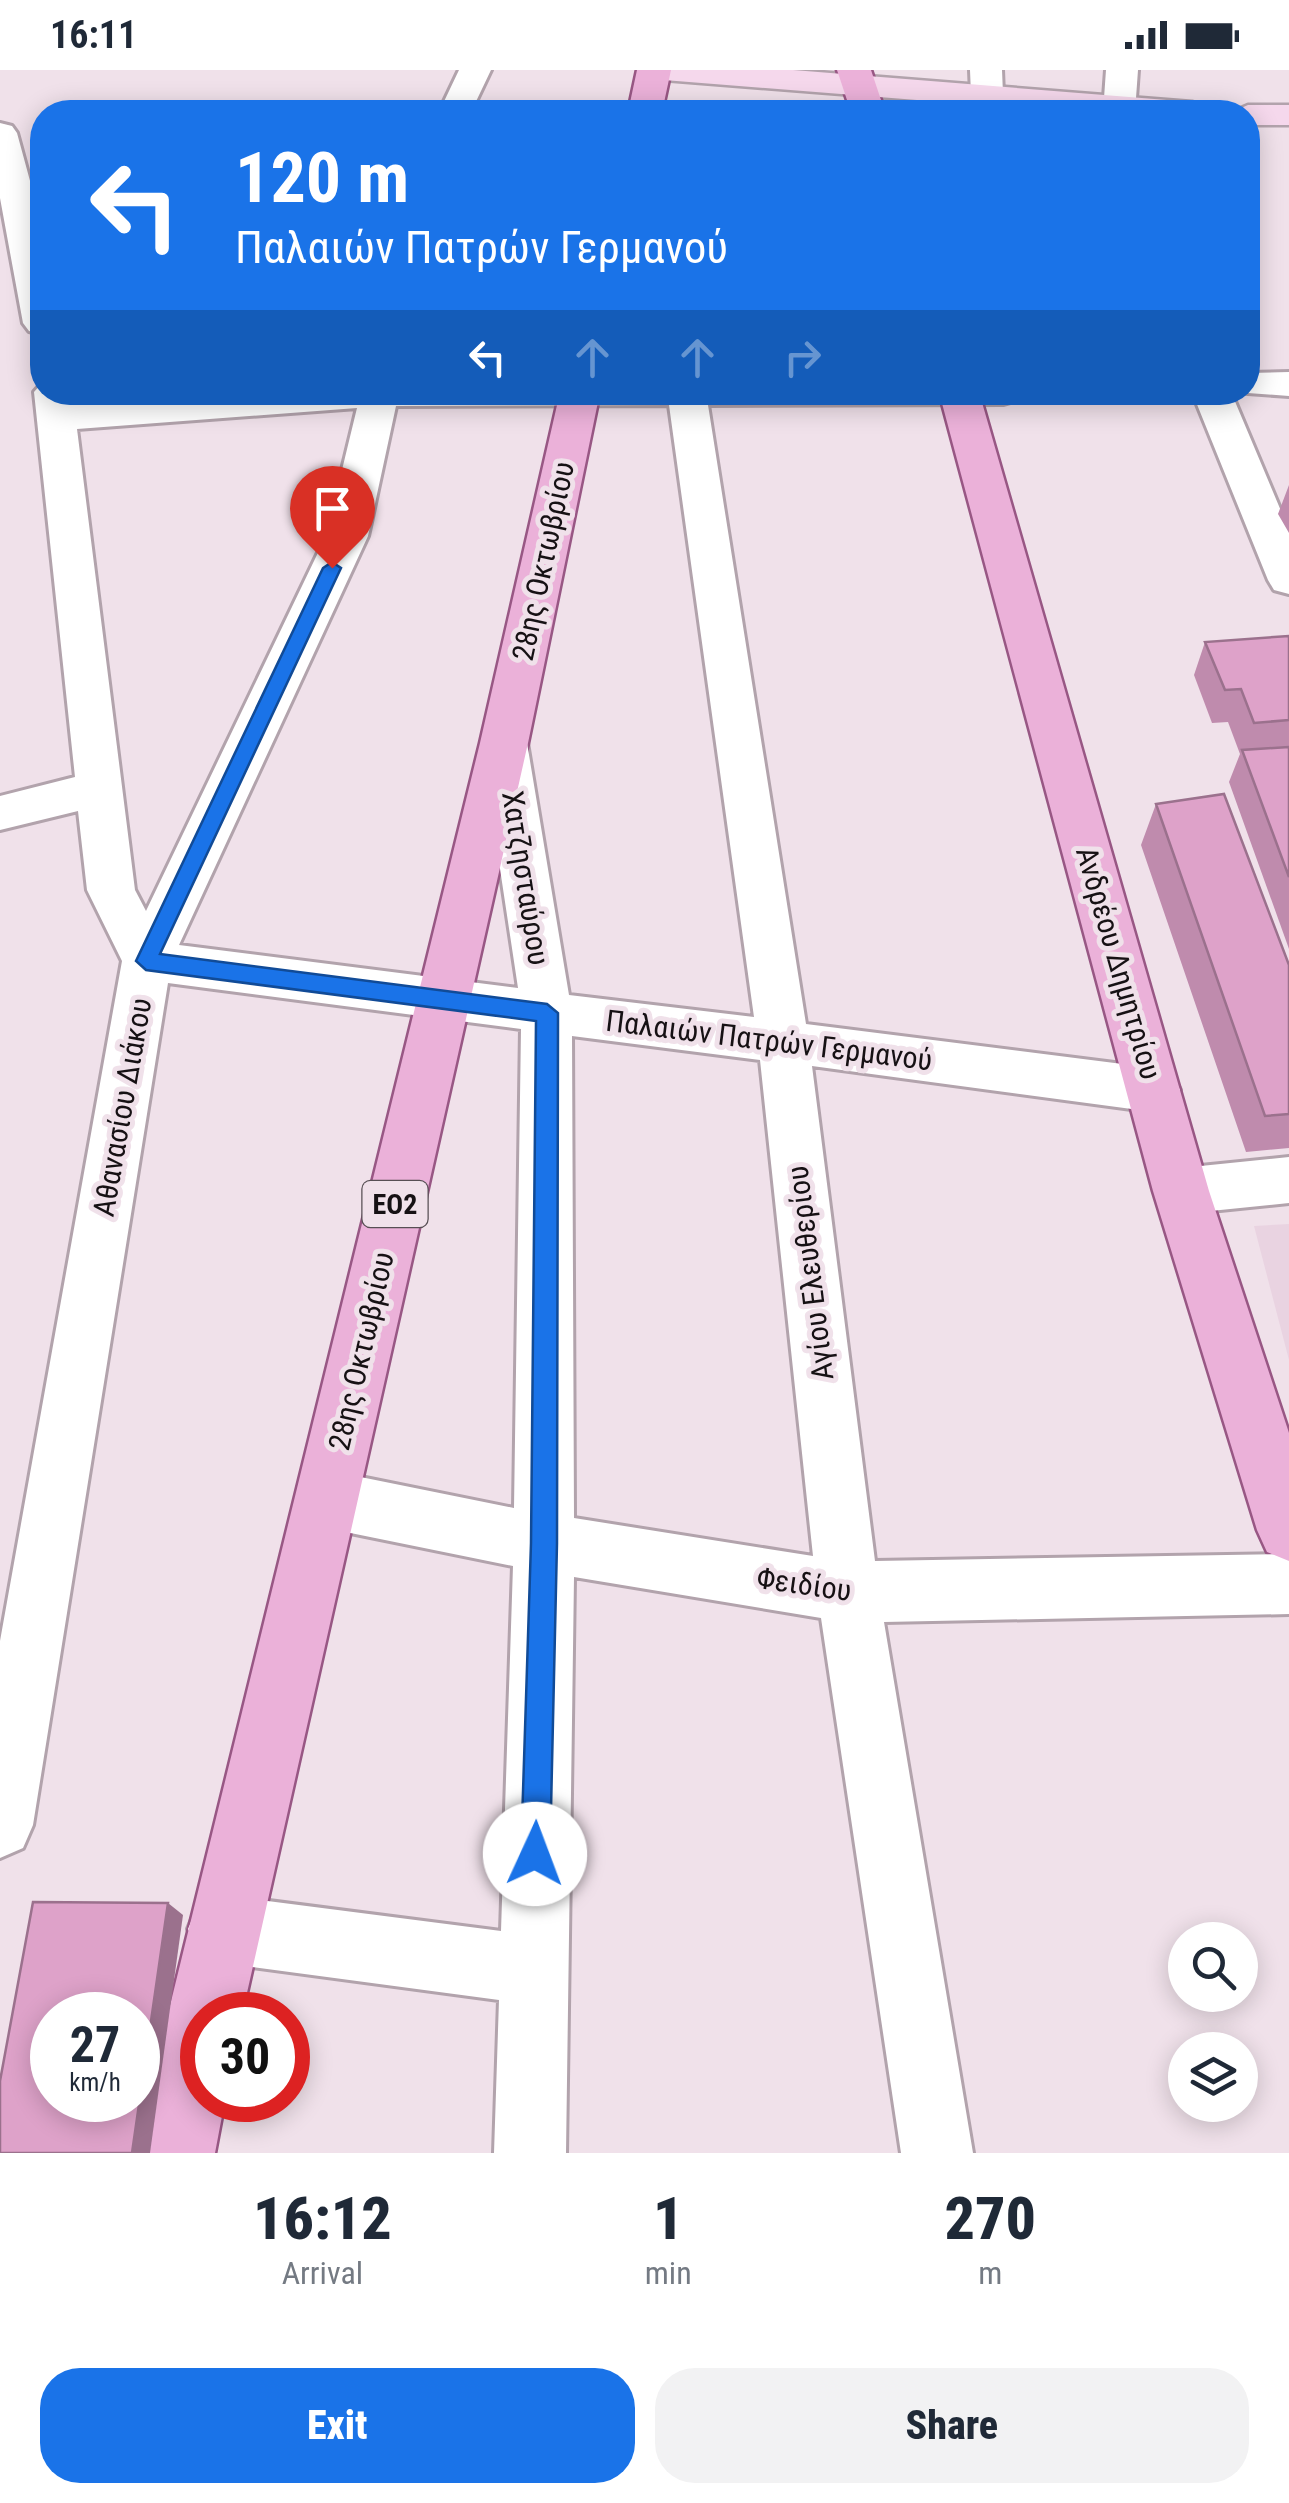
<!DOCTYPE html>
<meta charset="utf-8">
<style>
:root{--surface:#fff;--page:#f2f2f3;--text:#1f2937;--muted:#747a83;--accent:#1a73e8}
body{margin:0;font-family:"Roboto Condensed",sans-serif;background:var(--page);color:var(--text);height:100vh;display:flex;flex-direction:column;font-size:38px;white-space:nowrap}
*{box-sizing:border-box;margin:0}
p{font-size:32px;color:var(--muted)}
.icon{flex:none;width:55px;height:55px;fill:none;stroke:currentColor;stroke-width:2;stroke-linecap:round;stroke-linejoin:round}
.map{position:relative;height:2083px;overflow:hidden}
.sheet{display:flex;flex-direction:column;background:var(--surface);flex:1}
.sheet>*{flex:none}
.hud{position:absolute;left:30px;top:30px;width:1230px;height:305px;border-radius:40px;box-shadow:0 5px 25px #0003;background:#1a73e8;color:#fff;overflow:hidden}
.controls{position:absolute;left:1168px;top:1852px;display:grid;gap:20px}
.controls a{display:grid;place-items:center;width:90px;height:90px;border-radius:50%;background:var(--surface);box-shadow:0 5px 25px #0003;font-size:50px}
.speed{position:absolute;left:30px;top:1922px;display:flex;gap:20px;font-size:50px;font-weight:700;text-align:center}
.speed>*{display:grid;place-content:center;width:130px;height:130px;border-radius:50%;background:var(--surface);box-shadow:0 5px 25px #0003;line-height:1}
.speed small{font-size:25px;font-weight:400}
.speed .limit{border:15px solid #d22;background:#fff;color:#111}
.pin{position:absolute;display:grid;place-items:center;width:85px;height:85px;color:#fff;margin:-102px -42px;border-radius:50% 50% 50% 0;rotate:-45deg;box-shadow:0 0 10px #0007}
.pin .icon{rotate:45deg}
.me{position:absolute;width:110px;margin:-55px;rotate:2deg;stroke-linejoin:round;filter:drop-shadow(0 0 8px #0008)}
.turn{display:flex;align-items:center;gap:35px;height:210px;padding:0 40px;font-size:45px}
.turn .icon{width:130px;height:130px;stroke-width:2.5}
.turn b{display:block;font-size:70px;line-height:85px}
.lanes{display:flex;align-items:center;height:95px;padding:0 40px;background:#0003;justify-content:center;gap:50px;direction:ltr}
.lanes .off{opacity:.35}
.eta{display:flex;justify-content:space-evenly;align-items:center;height:170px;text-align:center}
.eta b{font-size:60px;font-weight:800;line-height:70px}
.button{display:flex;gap:20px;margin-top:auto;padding:20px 40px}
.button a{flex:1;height:115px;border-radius:40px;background:var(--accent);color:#fff;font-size:40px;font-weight:800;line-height:115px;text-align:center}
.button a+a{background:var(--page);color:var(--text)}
.status{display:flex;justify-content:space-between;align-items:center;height:70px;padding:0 50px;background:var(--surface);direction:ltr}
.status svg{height:28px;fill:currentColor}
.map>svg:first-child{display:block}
</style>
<div class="status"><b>16:11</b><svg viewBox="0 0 49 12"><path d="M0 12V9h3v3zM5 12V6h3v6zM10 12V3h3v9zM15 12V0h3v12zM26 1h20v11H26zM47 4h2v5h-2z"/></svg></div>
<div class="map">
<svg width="1289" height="2083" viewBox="0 0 1289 2083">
<rect width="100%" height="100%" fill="#f0e1ea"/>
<!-- built -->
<path fill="#e9d3e1" d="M 1289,1154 L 1289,1290 L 1254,1156 Z"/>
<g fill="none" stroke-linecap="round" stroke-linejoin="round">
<!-- street casing -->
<g stroke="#b2a3ac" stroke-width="6">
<path id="street" d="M 459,0 L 491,0 L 471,42 L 439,42 Z
M 970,0 L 1002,0 L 1003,24 L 999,31 L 975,31 L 971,24 Z
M 1106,0 L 1138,0 L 1135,42 L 1103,42 Z
M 0,53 L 12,56 L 17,63 L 42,155 L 42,264 L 29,261 L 23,253 L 0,128 Z
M 1289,302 L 1289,326 L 1234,322 L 1248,322 L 1248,303 Z
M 42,313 L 42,322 L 72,322 L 74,335 L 238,322 L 1022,322 L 1017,330 L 1003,334 L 708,335 L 806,954 L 1154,998 L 1172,1005 L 1180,1020 L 1172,1035 L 1154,1042 L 812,996 L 875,1491 L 1289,1484 L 1289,1544 L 884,1552 L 973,2083 L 901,2083 L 821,1548 L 574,1507 L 566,2083 L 494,2083 L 499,1930 L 222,1893 L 198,1883 L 188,1859 L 198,1835 L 222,1825 L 501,1861 L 513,1496 L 326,1458 L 305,1449 L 296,1429 L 305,1409 L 326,1400 L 514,1438 L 521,959 L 168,913 L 33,1755 L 23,1778 L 0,1788 L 0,1571 L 122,891 L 87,820 L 78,741 L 0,760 L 0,726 L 75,707 L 34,322 ZM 669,335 L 754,947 L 569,925 L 527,673 L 520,661 L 504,657 L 488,661 L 481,673 L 518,918 L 179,875 L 368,466 L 396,336 ZM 357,338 L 326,466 L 146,841 L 135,820 L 77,359 ZM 572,966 L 760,990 L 813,1486 L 574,1448 Z
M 1192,322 L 1231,322 L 1289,460 L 1289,524 L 1274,520 L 1268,510 Z
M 1289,1087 L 1289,1133 L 1181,1144 L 1162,1137 L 1154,1121 L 1162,1105 L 1181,1098 Z"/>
</g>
<!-- secondary casing -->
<g stroke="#b2a3ac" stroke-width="5">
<path id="secondary" d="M 647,0 L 793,0 L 1192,32 L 1204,35 L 1209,42 L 1068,42 L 664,10 L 652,7 Z
M 1248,35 L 1289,35 L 1289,55 L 1248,55 L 1248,42 L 1232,42 Z"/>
</g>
<!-- primary casing -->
<g stroke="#985784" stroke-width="5">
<path id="primary" d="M 637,0 L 671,0 L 662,42 L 628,42 Z
M 837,0 L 871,0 L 885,42 L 851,42 Z
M 560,322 L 600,322 L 528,673 L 242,1945 L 202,1945 L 202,2030 L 225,2030 L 215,2083 L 139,2083 L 165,1956 L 480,673 Z
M 939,322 L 979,322 L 1209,1121 L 1289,1363 L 1289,1491 L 1267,1482 L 1257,1460 L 1153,1121 Z"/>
</g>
<!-- street -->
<use href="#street" fill="#fff" fill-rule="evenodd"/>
<!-- secondary -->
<use href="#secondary" fill="#f5d8ec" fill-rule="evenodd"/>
<!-- primary -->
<use href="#primary" fill="#ebb1d9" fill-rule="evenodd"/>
</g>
<!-- wall -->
<path fill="#bf8bad" d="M 1289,415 L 1289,463 L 1278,444 Z
M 1289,566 L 1289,879 L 1229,712 L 1240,684 L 1228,652 L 1212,653 L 1194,605 L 1205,572 Z
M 1156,734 L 1289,895 L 1289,1078 L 1246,1082 L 1141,775 Z"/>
<!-- shaded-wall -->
<path fill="#9b718d" d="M 168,1833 L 183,1845 L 150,2083 L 132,2083 Z"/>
<!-- building -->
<path fill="#dea2c9" stroke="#9b718d" stroke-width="2.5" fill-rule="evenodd" d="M 1289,566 L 1289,650 L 1254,653 L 1241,619 L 1225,620 L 1205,572 Z
M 1289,677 L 1289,807 L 1242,680 Z
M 1224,724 L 1289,895 L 1289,1044 L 1265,1046 L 1156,734 Z
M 33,1832 L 168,1833 L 132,2083 L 0,2083 L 0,2011 ZM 52,1945 L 138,1945 L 138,2030 L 52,2030 Z"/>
<!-- route -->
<path fill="#1a73e8" stroke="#114b97" stroke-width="2.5" d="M 332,492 L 341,498 L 160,884 L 547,934 L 558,943 L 557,1473 L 550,1784 L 545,1794 L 535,1798 L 525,1794 L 521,1784 L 531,1473 L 536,951 L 146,900 L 136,891 L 323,498 Z"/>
<g text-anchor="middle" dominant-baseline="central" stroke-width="10" stroke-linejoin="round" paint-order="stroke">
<!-- shield labels -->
<rect fill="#f0e1ea" stroke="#574f54" stroke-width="2.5" x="362.5" y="1111" width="65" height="46" rx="8"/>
<g font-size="28" font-weight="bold" fill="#161114">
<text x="395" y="1134">ΕΟ2</text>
</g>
<!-- street labels -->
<g font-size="30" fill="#161114" stroke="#f0e1ea">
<text transform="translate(543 491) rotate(-78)">28ης Οκτωβρίου</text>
<text transform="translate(526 808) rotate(81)">Χατζησταύρου</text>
<text transform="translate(1119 893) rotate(74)">Ανδρέου Δημητρίου</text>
<text transform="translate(769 970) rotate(7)">Παλαιών Πατρών Γερμανού</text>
<text transform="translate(122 1037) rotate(-80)">Αθανασίου Διάκου</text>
<text transform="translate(810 1203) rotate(-97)">Αγίου Ελευθερίου</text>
<text transform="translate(361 1281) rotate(-77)">28ης Οκτωβρίου</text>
<text transform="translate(804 1514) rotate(8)">Φειδίου</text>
</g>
</g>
</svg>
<div class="controls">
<a><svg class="icon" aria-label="search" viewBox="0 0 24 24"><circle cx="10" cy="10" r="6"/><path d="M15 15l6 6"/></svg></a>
<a><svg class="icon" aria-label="layers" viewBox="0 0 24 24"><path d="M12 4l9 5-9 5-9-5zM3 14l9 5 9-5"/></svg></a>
</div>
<div class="speed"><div>27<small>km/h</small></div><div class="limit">30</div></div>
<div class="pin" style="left:332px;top:498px;background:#d93025"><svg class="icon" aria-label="arrive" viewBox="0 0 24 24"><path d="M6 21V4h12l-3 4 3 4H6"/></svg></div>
<svg class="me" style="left:535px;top:1784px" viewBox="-20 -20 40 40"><circle r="19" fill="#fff"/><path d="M0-13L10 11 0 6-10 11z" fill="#1a73e8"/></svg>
<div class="hud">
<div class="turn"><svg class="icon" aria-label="left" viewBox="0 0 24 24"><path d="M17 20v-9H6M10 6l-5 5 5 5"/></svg><div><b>120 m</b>Παλαιών Πατρών Γερμανού</div></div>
<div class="lanes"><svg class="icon" aria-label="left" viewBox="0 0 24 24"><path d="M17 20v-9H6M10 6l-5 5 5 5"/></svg><svg class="icon off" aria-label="ahead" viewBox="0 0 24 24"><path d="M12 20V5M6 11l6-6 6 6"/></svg><svg class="icon off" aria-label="ahead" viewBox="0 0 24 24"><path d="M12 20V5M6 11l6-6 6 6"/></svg><svg class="icon off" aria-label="right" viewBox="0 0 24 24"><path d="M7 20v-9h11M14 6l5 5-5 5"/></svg></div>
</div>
</div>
<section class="sheet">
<div class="eta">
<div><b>16:12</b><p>Arrival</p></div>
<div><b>1</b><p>min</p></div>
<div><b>270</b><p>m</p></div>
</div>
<div class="button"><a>Exit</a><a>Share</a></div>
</section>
